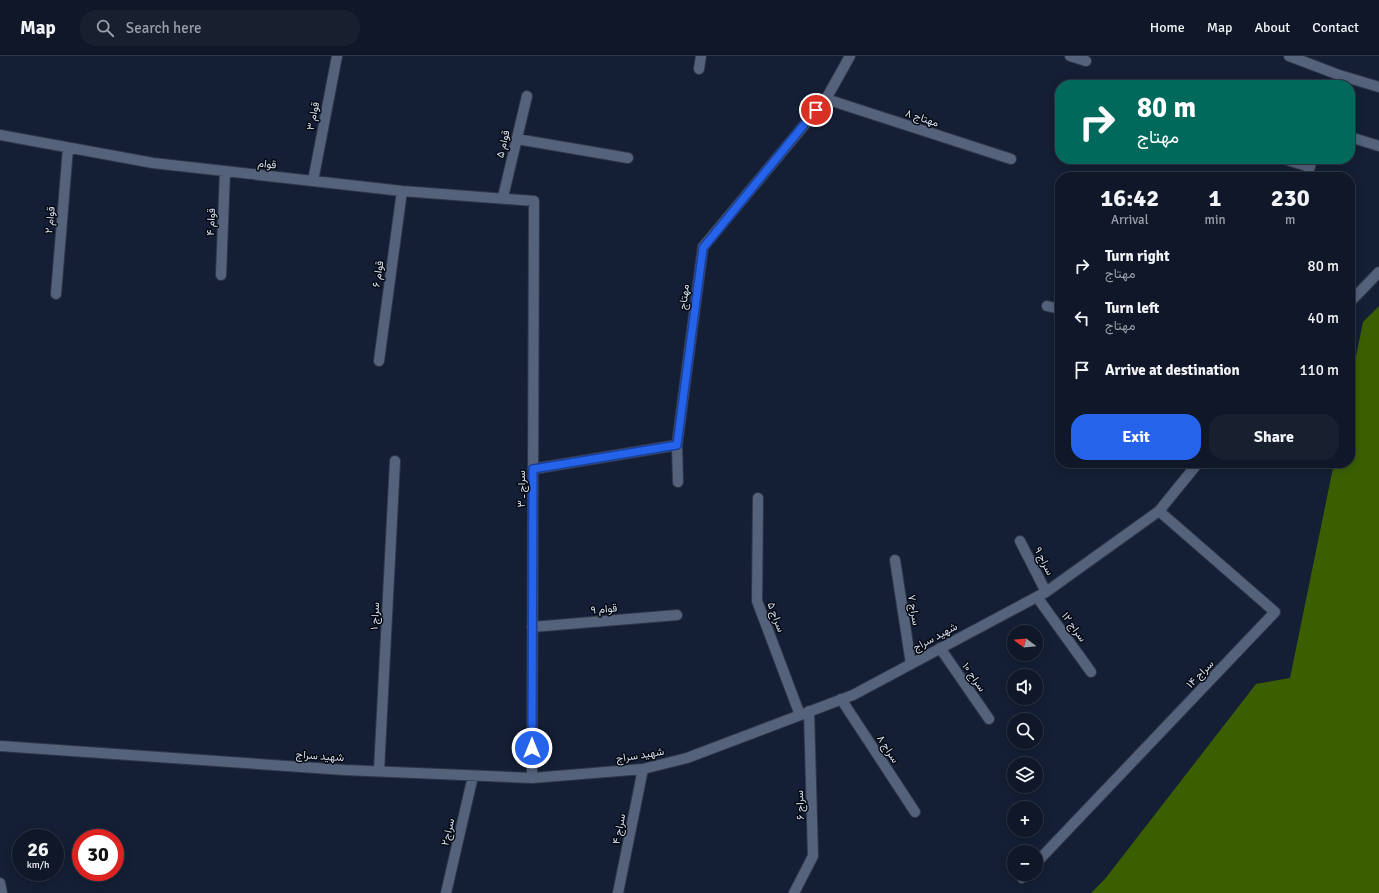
<!DOCTYPE html>
<meta charset="utf-8">
<style>
:root{--surface:#0f1728;--page:#182030;--text:#f1f3f6;--muted:#9b9fa8;--line:#2f3645;--accent:#2563eb}
body{margin:0;font-family:Signika,Vazirmatn,sans-serif;background:var(--page);color:var(--text);height:100vh;display:flex;flex-direction:column;font-size:15px;white-space:nowrap}
*{box-sizing:border-box;margin:0}
p{font-size:13px;color:var(--muted)}
.icon{flex:none;width:22px;height:22px;fill:none;stroke:currentColor;stroke-width:2;stroke-linecap:round;stroke-linejoin:round}
.map{position:relative;flex:1;overflow:hidden}
.details{position:absolute;left:1055px;top:116px;width:300px;height:296px;display:flex;flex-direction:column;background:var(--surface);border-radius:16px;box-shadow:0 2px 10px #0003,0 0 0 1px var(--line)}
.details>*{flex:none}
.top-card{position:absolute;left:1055px;top:24px;width:300px;height:84px;border-radius:16px;box-shadow:0 2px 10px #0003,0 0 0 1px var(--line);background:#00695c;color:#fff;overflow:hidden}
.needle{width:26px;rotate:286deg}
.buttons{position:absolute;left:1007px;top:569px;display:grid;gap:8px}
.buttons a{display:grid;place-items:center;width:36px;height:36px;border-radius:50%;background:var(--surface);box-shadow:0 2px 10px #0003,0 0 0 1px var(--line);font-size:20px}
.speed{position:absolute;left:12px;top:773px;display:flex;gap:8px;font-size:20px;font-weight:700;text-align:center}
.speed>*{display:grid;place-content:center;width:52px;height:52px;border-radius:50%;background:var(--surface);box-shadow:0 2px 10px #0003,0 0 0 1px var(--line);line-height:1}
.speed small{font-size:10px;font-weight:400}
.speed .limit{border:6px solid #d22;background:#fff;color:#111}
.pin{position:absolute;display:grid;place-items:center;width:34px;height:34px;color:#fff;margin:-17px;border:2px solid #fff;border-radius:50%;box-shadow:0 1px 4px #0007}
.me{position:absolute;width:44px;margin:-22px;rotate:0deg;stroke-linejoin:round;filter:drop-shadow(0 0 3px #0008)}
.turn{display:flex;align-items:center;gap:14px;height:84px;padding:0 16px;font-size:18px}
.turn .icon{width:52px;height:52px;stroke-width:2.5}
.turn b{display:block;font-size:28px;line-height:34px}
.eta{display:flex;justify-content:space-evenly;align-items:center;height:68px;text-align:center}
.eta b{font-size:24px;font-weight:700;line-height:28px}
.cta{display:flex;gap:8px;margin-top:auto;padding:8px 16px}
.cta a{flex:1;height:46px;border-radius:16px;background:var(--accent);color:#fff;font-size:16px;font-weight:700;line-height:46px;text-align:center}
.cta a+a{background:var(--page);color:var(--text)}
ul{padding:0;list-style:none}
li{display:flex;align-items:center;gap:12px;height:52px;padding:0 16px}
li div{flex:1}
li b{display:block;font-size:15px}
li em{font-style:normal}
header{display:flex;align-items:center;gap:24px;box-sizing:border-box;height:56px;padding:0 20px;background:var(--surface);border-bottom:1px solid var(--line)}
header strong{font-size:19px}
nav{display:flex;gap:22px;margin-inline-start:auto;font-size:14px}
.search{width:280px;height:36px;background:var(--page);display:flex;align-items:center;gap:10px;box-sizing:border-box;padding:0 14px;border-radius:16px;color:var(--muted);font-size:15px}
.map>svg:first-child{display:block}
</style>
<header>
<strong>Map</strong>
<div class="search"><svg class="icon" aria-label="search" viewBox="0 0 24 24"><circle cx="10" cy="10" r="6"/><path d="M15 15l6 6"/></svg>Search here</div>
<nav><a>Home</a><a>Map</a><a>About</a><a>Contact</a></nav>
</header>
<div class="map">
<svg width="1379" height="837" viewBox="0 0 1379 837">
<rect width="100%" height="100%" fill="#141f35"/>
<!-- forest -->
<path fill="#3b5f00" d="M 1379,250 L 1379,837 L 1091,837 L 1105,823 L 1256,628 L 1290,622 L 1334,407 L 1350,407 L 1350,330 L 1363,266 Z"/>
<g fill="none" stroke-linecap="round" stroke-linejoin="round">
<!-- minor casing -->
<g stroke="#313749" stroke-width="12">
<path id="minor" d="M 1070,0 L 1086,5
M 1289,0 L 1339,19 L 1379,31
M 699,13 L 701,0
M 826,43 L 1011,103
M 0,79 L 153,107 L 402,135 L 534,145 L 532,722
M 1350,81 L 1379,90
M 517,83 L 628,102
M 1284,103 L 1310,111
M 1307,121 L 1312,103
M 313,125 L 337,0
M 503,141 L 527,40
M 221,219 L 225,115
M 56,238 L 68,92
M 1350,246 L 1379,216
M 1047,250 L 1060,253
M 379,305 L 402,135
M 677,389 L 678,426
M 533,413 L 677,389 L 703,191 L 826,43 L 850,0
M 758,442 L 757,545 L 800,659
M 1020,485 L 1046,536
M 895,504 L 911,608
M 1037,541 L 1091,616
M 532,571 L 677,559
M 940,592 L 989,663
M 841,643 L 915,756
M 0,690 L 345,714 L 532,722 L 643,713 L 687,702 L 853,639 L 1046,536 L 1159,455 L 1198,407
M 379,715 L 395,405
M 1036,807 L 1275,556 L 1159,455
M 1022,822 L 1025,818
M 0,827 L 2,837
M 446,837 L 473,720
M 618,837 L 643,713
M 794,837 L 813,800 L 809,655"/>
</g>
<!-- minor -->
<use href="#minor" stroke="#55627c" stroke-width="10"/>
</g>
<g fill="none" stroke-linecap="round" stroke-linejoin="round">
<!-- route casing -->
<g stroke="#184099" stroke-width="10">
<path id="route" d="M 532,692 L 533,413 L 677,389 L 703,192 L 816,54"/>
</g>
<!-- route -->
<use href="#route" stroke="#2563eb" stroke-width="7"/>
</g>
<g text-anchor="middle" dominant-baseline="central" stroke-width="3" stroke-linejoin="round" paint-order="stroke">
<!-- street labels -->
<g font-size="11" fill="#d6deed" stroke="#050912">
<text transform="translate(313 60) rotate(-79)">قوام ۳</text>
<text transform="translate(922 62) rotate(18)">مهتاج ۸</text>
<text transform="translate(503 88) rotate(-77)">قوام ۵</text>
<text transform="translate(267 108) rotate(6)">قوام</text>
<text transform="translate(50 164) rotate(-85)">قوام ۲</text>
<text transform="translate(211 166) rotate(-88)">قوام ۴</text>
<text transform="translate(378 218) rotate(-82)">قوام ۶</text>
<text transform="translate(684 241) rotate(-83)">مهتاج</text>
<text transform="translate(521 433) rotate(-90)">سراج ـ ۳</text>
<text transform="translate(1044 505) rotate(63)">سراج ۹</text>
<text transform="translate(604 553) rotate(-5)">قوام ۹</text>
<text transform="translate(914 554) rotate(81)">سراج ۷</text>
<text transform="translate(375 560) rotate(-87)">سراج ۱</text>
<text transform="translate(776 561) rotate(69)">سراج ۵</text>
<text transform="translate(1074 571) rotate(54)">سراج ۱۲</text>
<text transform="translate(935 581) rotate(-28)">شهید سراج</text>
<text transform="translate(1200 618) rotate(-46)">سراج ۱۴</text>
<text transform="translate(974 621) rotate(55)">سراج ۱۰</text>
<text transform="translate(888 693) rotate(57)">سراج ۸</text>
<text transform="translate(640 699) rotate(-9)">شهید سراج</text>
<text transform="translate(320 700) rotate(4)">شهید سراج</text>
<text transform="translate(800 749) rotate(-92)">سراج ۶</text>
<text transform="translate(619 773) rotate(-79)">سراج ۴</text>
<text transform="translate(448 776) rotate(-77)">سراج۲</text>
</g>
</g>
</svg>
<div class="buttons">
<a><svg class="needle" viewBox="-14 -14 28 28"><path d="M0-13l5 13h-10z" fill="#e53935"/><path d="M0 13l5-13h-10z" fill="#9b9fa8"/></svg></a>
<a><svg class="icon" aria-label="sound" viewBox="0 0 24 24"><path d="M4 9h4l5-4v14l-5-4H4zM17 9q2 3 0 6"/></svg></a>
<a><svg class="icon" aria-label="search" viewBox="0 0 24 24"><circle cx="10" cy="10" r="6"/><path d="M15 15l6 6"/></svg></a>
<a><svg class="icon" aria-label="layers" viewBox="0 0 24 24"><path d="M12 4l9 5-9 5-9-5zM3 14l9 5 9-5"/></svg></a>
<a>+</a>
<a>−</a>
</div>
<div class="speed"><div>26<small>km/h</small></div><div class="limit">30</div></div>
<div class="pin" style="left:816px;top:54px;background:#d93025"><svg class="icon" aria-label="arrive" viewBox="0 0 24 24"><path d="M6 21V4h12l-3 4 3 4H6"/></svg></div>
<svg class="me" style="left:532px;top:692px" viewBox="-20 -20 40 40"><circle r="17" fill="#2563eb" stroke="#fff" stroke-width="3"/><path d="M0-11L8 9 0 5-8 9z" fill="#fff"/></svg>
<div class="top-card">
<div class="turn"><svg class="icon" aria-label="right" viewBox="0 0 24 24"><path d="M7 20v-9h11M14 6l5 5-5 5"/></svg><div><b>80 m</b>مهتاج</div></div>
</div>
<section class="details">
<div class="eta">
<div><b>16:42</b><p>Arrival</p></div>
<div><b>1</b><p>min</p></div>
<div><b>230</b><p>m</p></div>
</div>
<ul>
<li><svg class="icon" aria-label="right" viewBox="0 0 24 24"><path d="M7 20v-9h11M14 6l5 5-5 5"/></svg><div><b>Turn right</b><p>مهتاج</p></div><em>80 m</em></li>
<li><svg class="icon" aria-label="left" viewBox="0 0 24 24"><path d="M17 20v-9H6M10 6l-5 5 5 5"/></svg><div><b>Turn left</b><p>مهتاج</p></div><em>40 m</em></li>
<li><svg class="icon" aria-label="arrive" viewBox="0 0 24 24"><path d="M6 21V4h12l-3 4 3 4H6"/></svg><div><b>Arrive at destination</b></div><em>110 m</em></li>
</ul>
<div class="cta"><a>Exit</a><a>Share</a></div>
</section>
</div>
